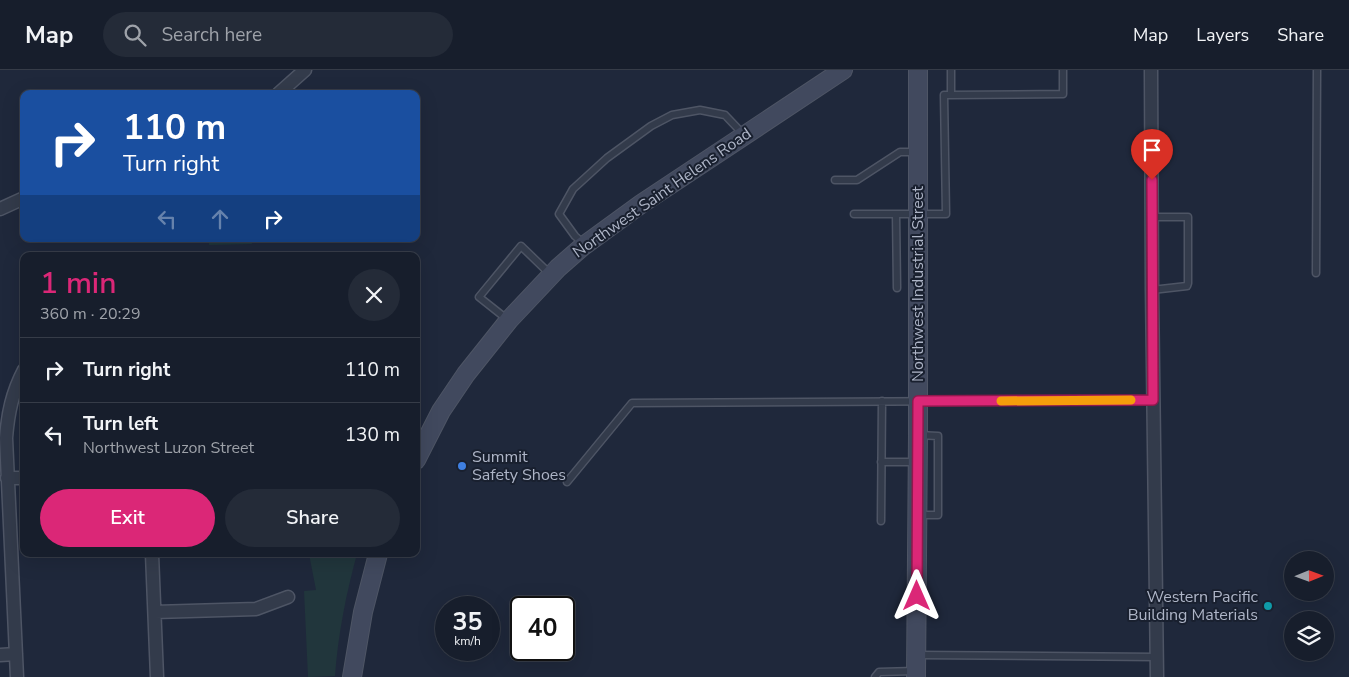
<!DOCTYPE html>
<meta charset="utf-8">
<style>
:root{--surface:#171e2c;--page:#242b38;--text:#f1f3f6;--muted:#9ea2a9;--line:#363c48;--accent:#db2777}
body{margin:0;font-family:"Nunito Sans",sans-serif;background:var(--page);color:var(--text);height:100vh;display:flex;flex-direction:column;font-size:19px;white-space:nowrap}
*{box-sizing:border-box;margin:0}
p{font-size:16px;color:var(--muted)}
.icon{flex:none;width:28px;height:28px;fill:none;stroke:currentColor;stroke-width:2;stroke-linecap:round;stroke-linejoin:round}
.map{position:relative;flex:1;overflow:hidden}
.sheet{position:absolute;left:20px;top:182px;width:400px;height:305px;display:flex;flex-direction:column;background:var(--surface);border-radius:10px;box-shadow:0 5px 20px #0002,0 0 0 1px var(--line)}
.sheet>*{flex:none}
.hud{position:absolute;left:20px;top:20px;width:400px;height:152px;border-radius:10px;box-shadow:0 5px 20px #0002,0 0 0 1px var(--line);background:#1a4fa0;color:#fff;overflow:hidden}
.needle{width:32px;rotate:89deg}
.tools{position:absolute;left:1284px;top:481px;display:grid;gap:10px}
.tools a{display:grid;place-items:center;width:50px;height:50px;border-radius:50%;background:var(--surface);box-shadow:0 5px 20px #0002,0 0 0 1px var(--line);font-size:25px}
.speed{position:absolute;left:435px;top:526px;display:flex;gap:10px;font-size:25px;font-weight:700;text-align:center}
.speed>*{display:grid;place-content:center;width:65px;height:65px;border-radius:50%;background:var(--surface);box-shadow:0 5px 20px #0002,0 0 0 1px var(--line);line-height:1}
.speed small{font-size:12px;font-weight:400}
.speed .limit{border:2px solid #111;border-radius:8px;background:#fff;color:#111}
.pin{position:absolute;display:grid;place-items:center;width:42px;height:42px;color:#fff;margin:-51px -21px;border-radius:50% 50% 50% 0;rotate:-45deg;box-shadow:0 0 5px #0007}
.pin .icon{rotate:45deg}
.me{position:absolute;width:55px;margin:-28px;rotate:0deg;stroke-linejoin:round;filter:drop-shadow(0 0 4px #0008)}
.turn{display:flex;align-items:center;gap:18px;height:105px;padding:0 20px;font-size:22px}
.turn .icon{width:65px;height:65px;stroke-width:2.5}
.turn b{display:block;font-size:35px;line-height:42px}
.lanes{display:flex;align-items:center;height:48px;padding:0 20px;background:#0003;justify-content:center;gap:25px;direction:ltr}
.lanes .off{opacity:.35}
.round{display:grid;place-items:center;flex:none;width:52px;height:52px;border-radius:26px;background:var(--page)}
.headline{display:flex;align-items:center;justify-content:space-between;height:85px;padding:0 20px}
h1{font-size:30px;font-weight:600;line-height:38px;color:var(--accent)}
.button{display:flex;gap:10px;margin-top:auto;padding:10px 20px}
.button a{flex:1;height:58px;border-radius:30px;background:var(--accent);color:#fff;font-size:20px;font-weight:600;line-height:58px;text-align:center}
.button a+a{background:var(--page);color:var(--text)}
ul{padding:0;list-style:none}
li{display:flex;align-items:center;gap:15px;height:65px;padding:0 20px;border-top:1px solid var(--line)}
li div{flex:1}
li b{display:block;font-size:19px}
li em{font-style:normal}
header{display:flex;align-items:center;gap:30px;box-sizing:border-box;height:70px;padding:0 25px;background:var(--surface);border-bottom:1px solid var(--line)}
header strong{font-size:24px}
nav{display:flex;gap:28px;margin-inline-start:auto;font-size:18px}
.search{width:350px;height:45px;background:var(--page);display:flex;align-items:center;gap:12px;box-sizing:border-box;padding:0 18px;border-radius:28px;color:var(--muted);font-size:19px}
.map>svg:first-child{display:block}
</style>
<header>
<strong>Map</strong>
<div class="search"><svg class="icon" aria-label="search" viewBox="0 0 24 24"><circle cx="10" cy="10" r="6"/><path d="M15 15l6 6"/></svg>Search here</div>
<nav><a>Map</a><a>Layers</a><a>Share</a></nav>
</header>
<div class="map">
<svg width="1349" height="607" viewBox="0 0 1349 607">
<rect width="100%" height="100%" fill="#1f283b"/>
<!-- green -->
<path fill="#21363c" d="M 209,169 L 251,169 L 252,174 L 209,175 Z
M 309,484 L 357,484 C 346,524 338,565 335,606 L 308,607 L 304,521 L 316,520 Z"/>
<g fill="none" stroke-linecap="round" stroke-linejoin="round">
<!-- lane casing -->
<g stroke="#4e5565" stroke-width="9">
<path id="lane" d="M 951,0 L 951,25 L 1063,24 L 1063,0
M 835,110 L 857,110 L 900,82 L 917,82
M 854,144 L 946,144 L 944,25 L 951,25
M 896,144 L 897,218
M 1152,147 L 1188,147 L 1188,213 L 1187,216 L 1152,220
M 584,174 L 575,166 L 559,144 L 573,119 L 607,88 L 651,56 L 672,45 L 700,40 L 725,45 L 743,64
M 1316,203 L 1317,0
M 508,250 L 479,227 L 521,176 L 550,204
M 918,365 L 938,366 L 938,445 L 919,445
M 881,392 L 916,392
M 567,412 L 632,333 L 1153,330
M 881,451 L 882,331
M 918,585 L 1157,587
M 875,607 L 879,602 L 915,601"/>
</g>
<!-- street casing -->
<g stroke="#4e5565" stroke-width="15">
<path id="street" d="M 1151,0 L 1152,220 L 1157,607
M 278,24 L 305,0
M 0,139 L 24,128
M 7,408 L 24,408
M 152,484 L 157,607
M 155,542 L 256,539 L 288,527
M 0,585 L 16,584
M 17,607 L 6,368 C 8,343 12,323 24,300"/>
</g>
<!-- secondary casing -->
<g stroke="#4e5565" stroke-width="20">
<path id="secondary" d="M 416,390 L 441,341 L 466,304 L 509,250 L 558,198 L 582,177 L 641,134 L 843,0
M 352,607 L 363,542 L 378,484
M 916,607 L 918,365 L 918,0"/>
</g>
<!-- lane -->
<use href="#lane" stroke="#333b4b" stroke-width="6"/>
<!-- street -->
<use href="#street" stroke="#333b4b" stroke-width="12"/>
<!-- secondary -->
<use href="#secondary" stroke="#41495e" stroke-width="18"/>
</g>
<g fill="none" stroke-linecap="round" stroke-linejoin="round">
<!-- route casing -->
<g stroke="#8e194d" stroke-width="12">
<path id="route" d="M 917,526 L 918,331 L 1153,330 L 1152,110"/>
</g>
<!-- route -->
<use href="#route" stroke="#db2777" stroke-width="9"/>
<!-- slow -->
<path stroke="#f59e0b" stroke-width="9" d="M 1001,331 L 1131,330"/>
</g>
<!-- markers -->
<circle fill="#3f7fe0" stroke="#19202f" stroke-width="2" cx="462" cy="396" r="5"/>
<circle fill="#0f9aa8" stroke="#19202f" stroke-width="2" cx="1268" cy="536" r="5"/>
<g text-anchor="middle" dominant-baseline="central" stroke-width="4" stroke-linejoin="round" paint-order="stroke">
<!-- street labels -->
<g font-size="16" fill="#aeb5c7" stroke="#19202f">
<text transform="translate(662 123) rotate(-35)">Northwest Saint Helens Road</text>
<text transform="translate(918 214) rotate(-90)">Northwest Industrial Street</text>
</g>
<!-- poi labels -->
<g font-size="16" fill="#aeb5c7" stroke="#19202f" text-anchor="start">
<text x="472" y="387">Summit<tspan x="472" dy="18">Safety Shoes</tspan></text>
<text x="1258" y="527" text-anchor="end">Western Pacific<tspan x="1258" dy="18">Building Materials</tspan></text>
</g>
</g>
</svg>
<div class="tools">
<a><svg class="needle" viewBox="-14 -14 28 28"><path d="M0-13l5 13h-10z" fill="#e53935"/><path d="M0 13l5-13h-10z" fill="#9ea2a9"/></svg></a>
<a><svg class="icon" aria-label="layers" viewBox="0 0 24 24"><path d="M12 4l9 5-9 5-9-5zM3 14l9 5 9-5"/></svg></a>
</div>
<div class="speed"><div>35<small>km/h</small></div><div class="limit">40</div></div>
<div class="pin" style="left:1152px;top:110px;background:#d93025"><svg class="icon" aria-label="arrive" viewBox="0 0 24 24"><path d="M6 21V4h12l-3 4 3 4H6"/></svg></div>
<svg class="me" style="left:917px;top:526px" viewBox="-20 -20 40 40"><path d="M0-17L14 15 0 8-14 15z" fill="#db2777" stroke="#fff" stroke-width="4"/></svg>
<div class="hud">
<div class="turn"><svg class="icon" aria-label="right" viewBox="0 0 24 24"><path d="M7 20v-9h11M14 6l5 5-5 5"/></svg><div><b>110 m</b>Turn right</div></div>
<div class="lanes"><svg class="icon off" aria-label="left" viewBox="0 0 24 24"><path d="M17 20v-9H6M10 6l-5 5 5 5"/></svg><svg class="icon off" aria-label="ahead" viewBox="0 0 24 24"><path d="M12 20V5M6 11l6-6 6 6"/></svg><svg class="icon" aria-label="right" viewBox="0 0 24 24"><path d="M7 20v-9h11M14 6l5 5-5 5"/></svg></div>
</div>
<section class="sheet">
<div class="headline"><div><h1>1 min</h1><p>360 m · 20:29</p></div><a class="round"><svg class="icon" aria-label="close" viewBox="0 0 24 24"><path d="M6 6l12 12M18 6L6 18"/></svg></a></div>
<ul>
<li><svg class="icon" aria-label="right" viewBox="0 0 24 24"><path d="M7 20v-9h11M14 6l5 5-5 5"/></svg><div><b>Turn right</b></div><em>110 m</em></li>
<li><svg class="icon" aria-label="left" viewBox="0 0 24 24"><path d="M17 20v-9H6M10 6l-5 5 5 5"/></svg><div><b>Turn left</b><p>Northwest Luzon Street</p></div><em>130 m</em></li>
</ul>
<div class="button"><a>Exit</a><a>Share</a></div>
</section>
</div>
